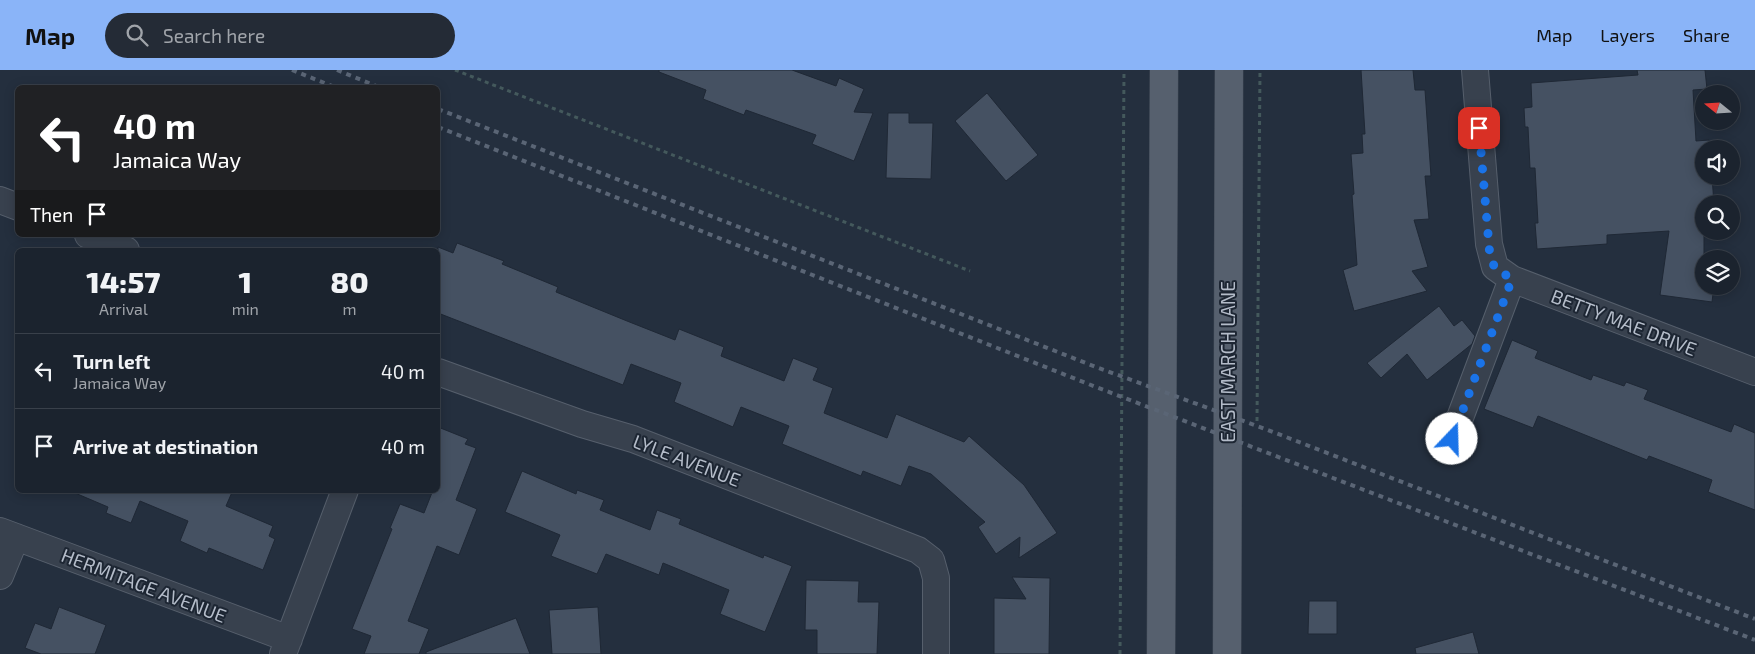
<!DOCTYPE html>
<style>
:root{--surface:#1b232e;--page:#242b36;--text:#f1f3f6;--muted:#a0a4aa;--line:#39404a;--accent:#8ab4f8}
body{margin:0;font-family:"Exo 2",sans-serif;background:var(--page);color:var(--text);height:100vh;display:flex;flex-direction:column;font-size:19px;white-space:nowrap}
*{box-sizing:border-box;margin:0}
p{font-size:16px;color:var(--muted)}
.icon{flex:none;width:28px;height:28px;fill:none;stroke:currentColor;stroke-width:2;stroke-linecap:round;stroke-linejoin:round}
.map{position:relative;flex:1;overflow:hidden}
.drawer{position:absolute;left:15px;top:178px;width:425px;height:245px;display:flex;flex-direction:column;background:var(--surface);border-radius:8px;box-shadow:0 2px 12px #0003,0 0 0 1px var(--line)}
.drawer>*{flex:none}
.banner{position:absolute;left:15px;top:15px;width:425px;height:152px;border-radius:8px;box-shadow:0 2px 12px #0003,0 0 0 1px var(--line);background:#202124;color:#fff;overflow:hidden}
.needle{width:32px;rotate:288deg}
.controls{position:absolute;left:1695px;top:15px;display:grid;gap:10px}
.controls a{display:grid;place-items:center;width:45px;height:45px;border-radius:50%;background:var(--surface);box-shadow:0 2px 12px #0003,0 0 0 1px var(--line);font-size:25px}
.pin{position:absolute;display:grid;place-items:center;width:42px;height:42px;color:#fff;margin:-21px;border-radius:10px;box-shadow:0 2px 8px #0006}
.me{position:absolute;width:55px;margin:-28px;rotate:21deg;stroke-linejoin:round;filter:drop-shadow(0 0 4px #0008)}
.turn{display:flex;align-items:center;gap:18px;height:105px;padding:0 15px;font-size:22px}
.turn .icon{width:65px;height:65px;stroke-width:2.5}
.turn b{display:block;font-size:35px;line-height:42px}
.then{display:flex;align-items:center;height:48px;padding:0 15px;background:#0003;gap:10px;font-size:19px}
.eta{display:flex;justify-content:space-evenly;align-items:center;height:85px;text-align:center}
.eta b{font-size:30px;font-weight:800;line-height:35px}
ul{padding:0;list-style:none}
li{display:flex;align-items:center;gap:15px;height:75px;padding:0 15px;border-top:1px solid var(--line)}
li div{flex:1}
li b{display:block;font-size:19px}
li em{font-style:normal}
header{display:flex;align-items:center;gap:30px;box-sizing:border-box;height:70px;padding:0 25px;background:var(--accent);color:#111}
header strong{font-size:24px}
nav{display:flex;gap:28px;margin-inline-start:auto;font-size:18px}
.search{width:350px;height:45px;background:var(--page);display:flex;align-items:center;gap:12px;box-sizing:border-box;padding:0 18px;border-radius:28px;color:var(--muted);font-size:19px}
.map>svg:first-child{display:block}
</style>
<header>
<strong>Map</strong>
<div class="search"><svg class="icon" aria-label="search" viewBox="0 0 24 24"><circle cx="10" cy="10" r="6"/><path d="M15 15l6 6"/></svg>Search here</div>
<nav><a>Map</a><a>Layers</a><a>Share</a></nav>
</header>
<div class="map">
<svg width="1755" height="584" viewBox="0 0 1755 584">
<rect width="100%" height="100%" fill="#242f3e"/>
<!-- building -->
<path fill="#455162" stroke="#1f2835" d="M 659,0 L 792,0 L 836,16 L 839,8 L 864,19 L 854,42 L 873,43 L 854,91 L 812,74 L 816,65 L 746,40 L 744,45 L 703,29 L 706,20 L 659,2 Z
M 1361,0 L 1413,0 L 1415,20 L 1425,20 L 1431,106 L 1425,106 L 1429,149 L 1414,150 L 1428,197 L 1412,201 L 1427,221 L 1354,241 L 1343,200 L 1357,195 L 1352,125 L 1354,124 L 1351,84 L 1363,83 L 1362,64 L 1365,64 Z
M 1637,0 L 1705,0 L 1707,19 L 1693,20 L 1696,71 L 1709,70 L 1710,79 L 1704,79 L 1704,106 L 1712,106 L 1714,134 L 1704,134 L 1704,184 L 1718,186 L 1718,189 L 1704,189 L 1704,216 L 1714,216 L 1712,232 L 1660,225 L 1669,161 L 1607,165 L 1607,174 L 1537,179 L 1535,153 L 1538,153 L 1535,98 L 1530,98 L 1528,57 L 1525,57 L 1524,38 L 1532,37 L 1531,13 L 1638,5 Z
M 987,23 L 1038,85 L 1006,111 L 955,51 Z
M 888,43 L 909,43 L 909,53 L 933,53 L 931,109 L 886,108 Z
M 457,173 L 504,191 L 502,194 L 558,217 L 556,222 L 627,251 L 675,270 L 679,259 L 724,277 L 721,286 L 784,311 L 793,288 L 818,298 L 813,310 L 833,318 L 824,343 L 887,368 L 896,344 L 964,372 L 969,366 L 1024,415 L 1057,463 L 1019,488 L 1020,467 L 996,484 L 978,457 L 985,452 L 931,404 L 909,396 L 901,416 L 863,401 L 861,406 L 782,374 L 789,356 L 741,337 L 733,357 L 674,332 L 681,313 L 631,294 L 623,315 L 438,243 L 438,177 L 453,183 Z
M 1439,236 L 1454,256 L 1462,250 L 1475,266 L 1472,274 L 1427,310 L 1407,284 L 1381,308 L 1367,293 Z
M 1512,270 L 1538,281 L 1535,288 L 1591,310 L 1593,305 L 1624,316 L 1626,312 L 1648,320 L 1644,329 L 1731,362 L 1734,354 L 1755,363 L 1755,440 L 1708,422 L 1712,410 L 1649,386 L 1647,390 L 1538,346 L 1533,358 L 1484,339 Z
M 438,357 L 468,369 L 465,374 L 476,378 L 456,430 L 477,439 L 459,485 L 437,476 L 408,551 L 429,559 L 419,584 L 364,584 L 371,566 L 352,559 L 392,459 L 390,458 L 400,434 L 424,443 L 433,420 L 438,420 Z
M 522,401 L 576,424 L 577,420 L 604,430 L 600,440 L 650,460 L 657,440 L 681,449 L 679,454 L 763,488 L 764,485 L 792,496 L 765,562 L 720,544 L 729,520 L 663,493 L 659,505 L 606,484 L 597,504 L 551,486 L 560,465 L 505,442 Z
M 68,420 L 233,420 L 226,436 L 273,456 L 269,466 L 275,469 L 263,500 L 209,478 L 207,483 L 180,471 L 188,451 L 140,431 L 131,453 L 106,443 L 108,437 Z
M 1012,507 L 1050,508 L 1049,584 L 994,584 L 994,528 L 1026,529 Z
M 806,510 L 859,511 L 858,532 L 879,532 L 877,584 L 817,584 L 817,560 L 805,560 Z
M 1309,531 L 1337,531 L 1337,564 L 1308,564 Z
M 59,537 L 106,555 L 95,584 L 41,584 L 25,578 L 35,553 L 51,559 Z
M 598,537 L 601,584 L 552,584 L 549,540 Z
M 516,548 L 530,584 L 426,584 L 426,582 Z
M 1473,562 L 1479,584 L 1416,584 L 1415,578 Z"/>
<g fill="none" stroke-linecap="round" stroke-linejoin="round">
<!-- minor casing -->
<g stroke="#565f6c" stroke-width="28">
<path id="minor" d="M 1475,0 L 1489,174 L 1495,197 L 1512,209 L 1755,302
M 0,130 L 18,137
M 88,165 L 126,180
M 438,302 L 582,354 L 633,369 L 918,480 L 931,490 L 936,508 L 936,584
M 1452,369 L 1512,209
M 0,461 L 289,569
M 0,506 L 16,467
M 283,584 L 345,420"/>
</g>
<!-- major casing -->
<g stroke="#414a57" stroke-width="29">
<path id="major" d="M 1161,584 L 1164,0
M 1227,584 L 1229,0"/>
</g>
<!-- path -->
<path stroke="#44595c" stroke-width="3" stroke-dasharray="4 4" stroke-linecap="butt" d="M 455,0 L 970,201
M 1257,351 L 1260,0
M 1120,584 L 1124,0"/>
<!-- minor -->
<use href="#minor" stroke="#38414e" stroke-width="26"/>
<!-- major -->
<use href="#major" stroke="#56606e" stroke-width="28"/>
<!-- rail -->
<path stroke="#5a6575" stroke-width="4" stroke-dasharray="5 5" stroke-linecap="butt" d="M 292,0 L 337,18
M 337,0 L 381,18
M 438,39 L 1096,297 L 1268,360 L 1755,549
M 438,57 L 1096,317 L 1755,570"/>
</g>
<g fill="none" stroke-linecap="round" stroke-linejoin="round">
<!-- route -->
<path stroke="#1a73e8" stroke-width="9" stroke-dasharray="0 16.2" d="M 1452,369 L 1512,209 L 1495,198 L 1490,187 L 1479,58"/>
</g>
<g text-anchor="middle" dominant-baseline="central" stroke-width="4" stroke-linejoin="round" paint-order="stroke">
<!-- street labels -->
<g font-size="19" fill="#b4bcc9" stroke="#1d2633">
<text transform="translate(1624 252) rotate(21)">BETTY MAE DRIVE</text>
<text transform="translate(1227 292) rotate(-90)">EAST MARCH LANE</text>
<text transform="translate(687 390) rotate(21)">LYLE AVENUE</text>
<text transform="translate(144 515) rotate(21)">HERMITAGE AVENUE</text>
</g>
</g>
</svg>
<div class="controls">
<a><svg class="needle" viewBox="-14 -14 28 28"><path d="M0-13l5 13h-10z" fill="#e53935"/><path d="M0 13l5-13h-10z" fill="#a0a4aa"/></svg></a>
<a><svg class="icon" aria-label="sound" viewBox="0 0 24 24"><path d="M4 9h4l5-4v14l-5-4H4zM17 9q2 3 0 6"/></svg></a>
<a><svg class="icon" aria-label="search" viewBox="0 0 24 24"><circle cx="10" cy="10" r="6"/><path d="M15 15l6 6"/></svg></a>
<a><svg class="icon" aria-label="layers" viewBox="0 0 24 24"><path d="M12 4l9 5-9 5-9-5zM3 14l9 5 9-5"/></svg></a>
</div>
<div class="pin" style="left:1479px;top:58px;background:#d93025"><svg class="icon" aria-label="arrive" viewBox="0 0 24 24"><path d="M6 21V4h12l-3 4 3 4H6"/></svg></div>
<svg class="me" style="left:1452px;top:369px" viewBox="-20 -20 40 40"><circle r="19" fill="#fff"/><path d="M0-13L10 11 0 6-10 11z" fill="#1a73e8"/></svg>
<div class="banner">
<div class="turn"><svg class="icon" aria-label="left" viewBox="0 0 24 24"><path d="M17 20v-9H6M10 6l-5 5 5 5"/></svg><div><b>40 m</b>Jamaica Way</div></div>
<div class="then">Then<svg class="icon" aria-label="arrive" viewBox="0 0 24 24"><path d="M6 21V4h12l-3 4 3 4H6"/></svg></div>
</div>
<section class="drawer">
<div class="eta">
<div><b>14:57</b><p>Arrival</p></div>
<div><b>1</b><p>min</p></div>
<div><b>80</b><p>m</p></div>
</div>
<ul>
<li><svg class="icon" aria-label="left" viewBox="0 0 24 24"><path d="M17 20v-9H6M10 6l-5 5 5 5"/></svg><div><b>Turn left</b><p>Jamaica Way</p></div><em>40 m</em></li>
<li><svg class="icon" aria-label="arrive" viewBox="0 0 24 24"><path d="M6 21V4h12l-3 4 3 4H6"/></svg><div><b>Arrive at destination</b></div><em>40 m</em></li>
</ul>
</section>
</div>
